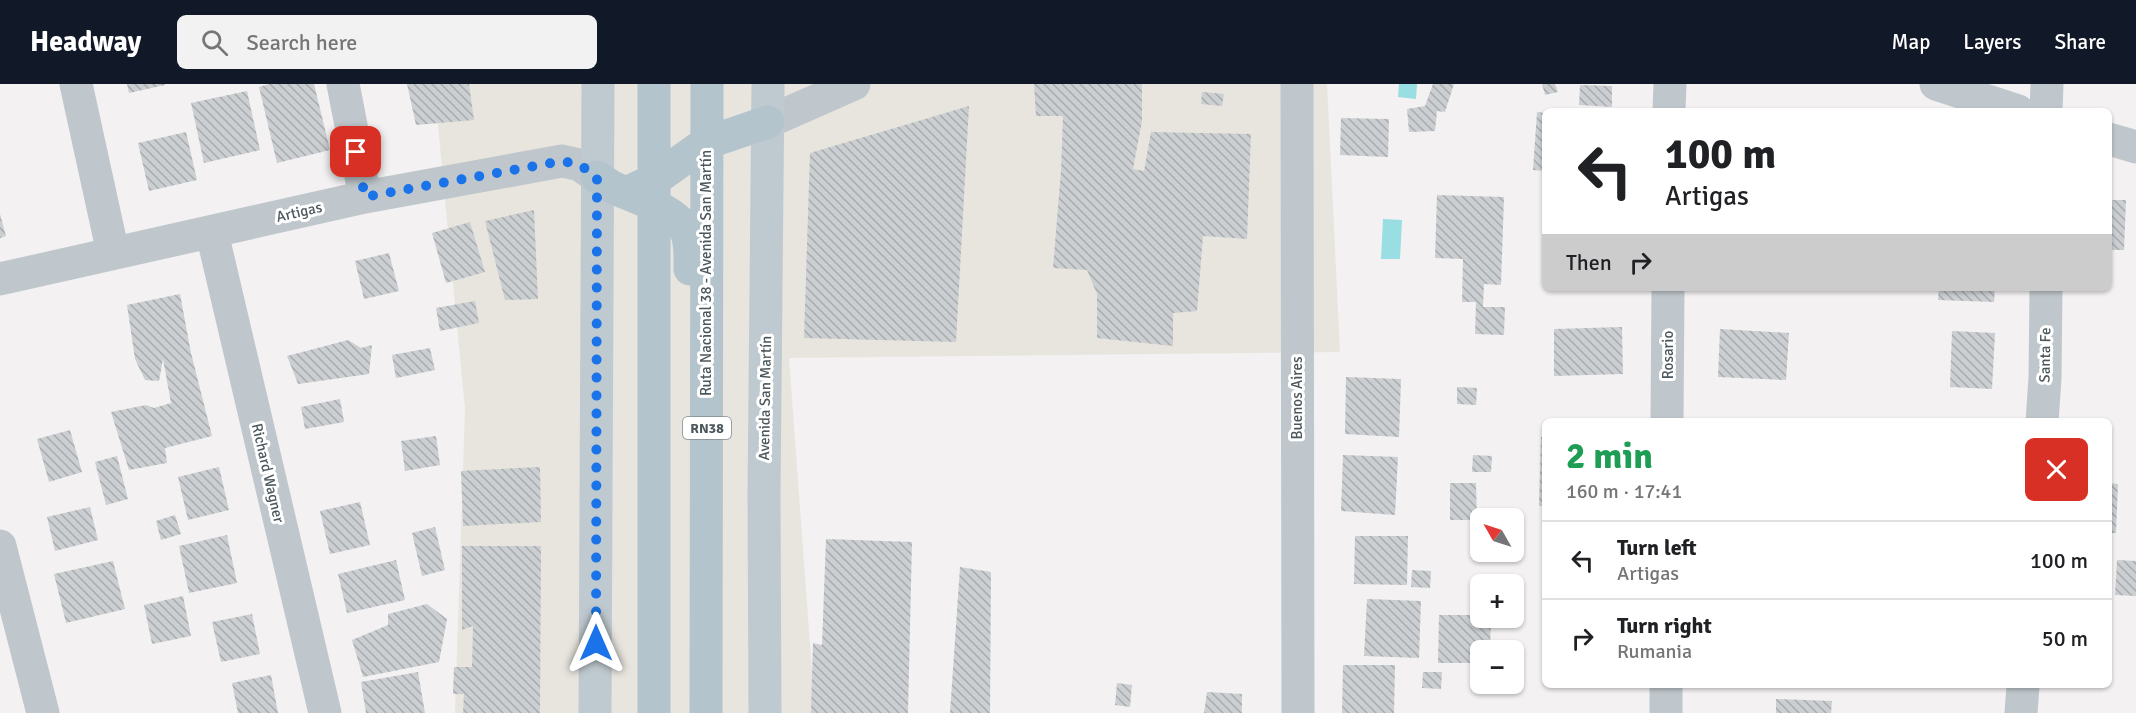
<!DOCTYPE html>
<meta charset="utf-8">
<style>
:root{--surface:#fff;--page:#f2f2f2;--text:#202124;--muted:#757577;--line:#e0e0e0;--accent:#111827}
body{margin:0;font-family:Signika,sans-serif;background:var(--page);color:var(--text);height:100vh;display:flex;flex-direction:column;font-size:22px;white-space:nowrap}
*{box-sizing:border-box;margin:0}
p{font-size:20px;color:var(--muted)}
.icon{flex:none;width:33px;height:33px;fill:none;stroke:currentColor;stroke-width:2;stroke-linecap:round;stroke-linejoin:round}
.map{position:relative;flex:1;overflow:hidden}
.panel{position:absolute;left:1542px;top:334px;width:570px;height:270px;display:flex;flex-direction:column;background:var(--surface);border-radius:9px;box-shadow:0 2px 4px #0004}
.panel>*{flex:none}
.hud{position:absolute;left:1542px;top:24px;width:570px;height:183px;border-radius:9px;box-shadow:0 2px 4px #0004;background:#fff;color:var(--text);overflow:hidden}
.needle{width:39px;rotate:309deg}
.buttons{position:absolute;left:1470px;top:424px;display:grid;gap:12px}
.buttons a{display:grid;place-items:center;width:54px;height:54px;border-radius:9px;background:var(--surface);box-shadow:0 2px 4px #0004;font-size:30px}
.pin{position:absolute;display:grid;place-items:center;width:51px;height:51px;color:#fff;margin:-26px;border-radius:12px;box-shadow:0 3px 9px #0006}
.me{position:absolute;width:66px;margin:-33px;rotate:0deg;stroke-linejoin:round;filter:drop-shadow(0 0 4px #0008)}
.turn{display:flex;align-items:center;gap:21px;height:126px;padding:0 24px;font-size:27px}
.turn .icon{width:78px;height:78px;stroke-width:2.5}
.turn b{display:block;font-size:42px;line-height:51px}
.then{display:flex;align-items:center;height:57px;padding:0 24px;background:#0003;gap:12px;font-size:22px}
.round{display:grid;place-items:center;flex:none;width:63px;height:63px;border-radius:9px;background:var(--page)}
.headline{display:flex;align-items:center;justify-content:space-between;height:102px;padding:0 24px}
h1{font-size:36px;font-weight:700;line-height:45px;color:#1e9e55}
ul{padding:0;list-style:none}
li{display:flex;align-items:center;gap:18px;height:78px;padding:0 24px;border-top:2px solid var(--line)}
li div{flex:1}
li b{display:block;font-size:22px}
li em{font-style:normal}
header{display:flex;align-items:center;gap:36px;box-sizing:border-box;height:84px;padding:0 30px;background:var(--accent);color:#fff}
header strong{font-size:28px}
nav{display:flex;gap:33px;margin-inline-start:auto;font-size:21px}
.search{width:420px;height:54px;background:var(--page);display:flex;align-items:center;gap:15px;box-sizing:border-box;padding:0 21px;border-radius:9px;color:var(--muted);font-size:22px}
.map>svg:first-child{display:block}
</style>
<header>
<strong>Headway</strong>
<div class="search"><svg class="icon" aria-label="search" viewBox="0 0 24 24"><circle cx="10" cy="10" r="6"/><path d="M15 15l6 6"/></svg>Search here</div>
<nav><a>Map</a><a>Layers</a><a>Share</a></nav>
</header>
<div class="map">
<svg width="2136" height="629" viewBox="0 0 2136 629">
<defs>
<pattern id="building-back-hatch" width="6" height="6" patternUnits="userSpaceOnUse" patternTransform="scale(1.5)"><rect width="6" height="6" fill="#cccfd2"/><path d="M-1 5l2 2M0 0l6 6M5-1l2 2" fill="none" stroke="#a8abae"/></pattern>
</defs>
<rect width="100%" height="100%" fill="#f3f1f1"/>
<!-- commercial -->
<path fill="#e8e5df" d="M 434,0 L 1327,0 L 1340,268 L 789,274 L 815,629 L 455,629 L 465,325 Z"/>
<!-- water -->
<path fill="#99dee2" d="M 1399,0 L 1417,0 L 1416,15 L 1398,13 Z
M 1383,135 L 1402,136 L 1400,175 L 1381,175 Z"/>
<!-- building -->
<path fill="url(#building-back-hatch)" d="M 127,0 L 165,0 L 165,1 L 129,9 Z
M 269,0 L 314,0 L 330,66 L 277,79 L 259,3 Z
M 407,0 L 469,0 L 474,36 L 416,41 Z
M 1034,0 L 1142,0 L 1142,37 L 1133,85 L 1144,87 L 1151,48 L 1251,50 L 1247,155 L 1203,152 L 1197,227 L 1173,229 L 1173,262 L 1097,254 L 1097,210 L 1087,186 L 1053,184 L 1061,87 L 1063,32 L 1036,32 Z
M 1433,0 L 1454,0 L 1445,28 L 1437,27 L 1435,47 L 1409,48 L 1407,25 L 1425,22 Z
M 1542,0 L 1555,0 L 1558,8 L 1545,11 Z
M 1580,1 L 1612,2 L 1612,23 L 1579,21 Z
M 247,7 L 260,66 L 204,79 L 191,19 Z
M 1202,8 L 1224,10 L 1222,22 L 1201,20 Z
M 969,22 L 956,258 L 804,254 L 810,69 Z
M 1537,28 L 1545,29 L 1545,87 L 1533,86 Z
M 1341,34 L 1389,35 L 1388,73 L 1340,71 Z
M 186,48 L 197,96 L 149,107 L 138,59 Z
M 1437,111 L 1504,113 L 1501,201 L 1484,200 L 1483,223 L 1505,223 L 1504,251 L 1475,250 L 1476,218 L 1462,218 L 1463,175 L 1435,174 Z
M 2109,116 L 2126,116 L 2124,166 L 2109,166 Z
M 534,126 L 538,215 L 505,216 L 485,137 Z
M 0,130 L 6,152 L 0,154 Z
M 470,138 L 485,188 L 446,199 L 432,149 Z
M 389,169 L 399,207 L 364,215 L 355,177 Z
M 1572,204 L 1627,204 L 1627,206 L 1572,207 Z
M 1939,204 L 1995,204 L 1994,218 L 1938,216 Z
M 180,210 L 191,269 L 212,352 L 165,364 L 167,379 L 129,386 L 111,328 L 146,321 L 154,324 L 171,319 L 163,275 L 159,297 L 145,296 L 135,275 L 127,221 Z
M 475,217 L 479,239 L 440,247 L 436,224 Z
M 1622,243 L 1623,290 L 1554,292 L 1554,245 Z
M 1720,245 L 1789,249 L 1786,296 L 1718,293 Z
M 1952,247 L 1995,249 L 1992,305 L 1950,303 Z
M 348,256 L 361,264 L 372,261 L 369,290 L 298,300 L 287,272 Z
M 430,264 L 435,286 L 396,294 L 392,271 Z
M 1346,293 L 1401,295 L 1399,353 L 1345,350 Z
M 1457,303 L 1477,304 L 1476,321 L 1457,320 Z
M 340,315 L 344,338 L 305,345 L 301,323 Z
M 70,346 L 82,388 L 49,398 L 37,355 Z
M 436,352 L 440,381 L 405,387 L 401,357 Z
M 1541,353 L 1545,353 L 1545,422 L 1539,422 Z
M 1343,371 L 1398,373 L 1395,431 L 1341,427 Z
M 1473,371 L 1492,372 L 1491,388 L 1472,388 Z
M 117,372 L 128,415 L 106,421 L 95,378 Z
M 219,383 L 229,426 L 188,436 L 178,393 Z
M 540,383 L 541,438 L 463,442 L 461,387 Z
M 1450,399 L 1476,399 L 1477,436 L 1450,436 Z
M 2109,399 L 2118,400 L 2116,449 L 2109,449 Z
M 360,418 L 370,461 L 330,470 L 320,427 Z
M 90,423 L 98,456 L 55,467 L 47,433 Z
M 175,431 L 181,450 L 161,456 L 156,437 Z
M 435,443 L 445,486 L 422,492 L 412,449 Z
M 227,451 L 237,499 L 189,509 L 179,462 Z
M 1355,452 L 1408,452 L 1407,501 L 1354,500 Z
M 826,455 L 912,458 L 908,629 L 811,629 L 813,559 L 822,561 Z
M 462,462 L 541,462 L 540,629 L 463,629 L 464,610 L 453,610 L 454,583 L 472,583 L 473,542 L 462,546 Z
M 396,476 L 405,516 L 347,529 L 338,490 Z
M 2117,476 L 2136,477 L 2136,512 L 2115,511 Z
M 113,477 L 125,525 L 66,539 L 54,490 Z
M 960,483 L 991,488 L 990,629 L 950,629 Z
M 1412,486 L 1431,487 L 1430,504 L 1411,503 Z
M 183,512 L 191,552 L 152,560 L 144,521 Z
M 1367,515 L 1421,517 L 1419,574 L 1364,572 Z
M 427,520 L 447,535 L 439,578 L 363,593 L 352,556 L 388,541 L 388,530 Z
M 252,530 L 260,570 L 221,578 L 212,538 Z
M 1439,531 L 1480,531 L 1480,534 L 1491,534 L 1490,567 L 1480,567 L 1480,579 L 1438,579 Z
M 1343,581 L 1395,581 L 1394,629 L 1342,629 Z
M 418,588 L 425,629 L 366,629 L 361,598 Z
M 1423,588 L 1442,588 L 1441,605 L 1422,604 Z
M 271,591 L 278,629 L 238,629 L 232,599 Z
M 1117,599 L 1132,601 L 1130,623 L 1115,621 Z
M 1207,608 L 1242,610 L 1242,629 L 1204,629 Z
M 1776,615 L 1832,617 L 1831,629 L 1776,629 Z"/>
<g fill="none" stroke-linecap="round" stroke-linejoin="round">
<!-- minor -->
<path stroke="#bfc7cc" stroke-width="33" d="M 76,0 L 113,169
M 343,0 L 365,113
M 1297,0 L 1298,629
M 1936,0 L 2018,27
M 1669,27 L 1670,0
M 2046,27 L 2047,0
M 768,38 L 854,0
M 2109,55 L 2136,63
M 212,149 L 325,629
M 0,195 L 365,113 L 562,77 L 580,81 L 597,93
M 1667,338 L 1668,204
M 2042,338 L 2045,294 L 2046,204
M 0,462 L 43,629
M 1666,629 L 1666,602
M 2021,629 L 2023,602"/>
<!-- secondary -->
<path stroke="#bfcad0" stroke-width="33" d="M 595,629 L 598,0
M 765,629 L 764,410 L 768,0"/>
<!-- primary -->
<path stroke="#b4c4cc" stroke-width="33" d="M 654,0 L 654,629
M 597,93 L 612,103 L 626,109 L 654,96 L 706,59 L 768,38
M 626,109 C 643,116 678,129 686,147 C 691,159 690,172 690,185
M 706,629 L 707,0"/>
</g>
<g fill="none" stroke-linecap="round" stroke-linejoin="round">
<!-- route -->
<path stroke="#1a73e8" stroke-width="10" stroke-dasharray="0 18" d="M 356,68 L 365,113 L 562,77 L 580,81 L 597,93 L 596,559"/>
</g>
<g text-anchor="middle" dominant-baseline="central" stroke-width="6" stroke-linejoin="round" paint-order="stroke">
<!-- shield labels -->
<rect fill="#fff" stroke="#81898d" stroke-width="1.5" x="683" y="333" width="48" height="22" rx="4.5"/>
<g font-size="14" font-weight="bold" fill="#4b575c">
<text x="707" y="344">RN38</text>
</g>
<!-- street labels -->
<g font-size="15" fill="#4b575c" stroke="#fff">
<text transform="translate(299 128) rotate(-13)">Artigas</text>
<text transform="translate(706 189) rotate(-90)">Ruta Nacional 38 - Avenida San Martín</text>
<text transform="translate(1668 271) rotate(-90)">Rosario</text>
<text transform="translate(2045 271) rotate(-89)">Santa Fe</text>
<text transform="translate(765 314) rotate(-89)">Avenida San Martín</text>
<text transform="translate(1297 314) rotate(-90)">Buenos Aires</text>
<text transform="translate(268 389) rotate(77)">Richard Wagner</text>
</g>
</g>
</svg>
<div class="buttons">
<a><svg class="needle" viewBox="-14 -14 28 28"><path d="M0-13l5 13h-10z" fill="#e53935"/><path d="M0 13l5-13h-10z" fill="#757577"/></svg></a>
<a>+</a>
<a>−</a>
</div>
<div class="pin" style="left:356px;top:68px;background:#d93025"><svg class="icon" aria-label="arrive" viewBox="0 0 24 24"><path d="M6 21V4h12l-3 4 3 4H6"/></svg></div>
<svg class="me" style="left:596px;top:559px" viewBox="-20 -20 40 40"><path d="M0-17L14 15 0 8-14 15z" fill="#1a73e8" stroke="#fff" stroke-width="4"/></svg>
<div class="hud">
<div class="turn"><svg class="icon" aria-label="left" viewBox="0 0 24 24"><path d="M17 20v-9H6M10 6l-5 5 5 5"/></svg><div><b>100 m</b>Artigas</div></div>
<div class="then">Then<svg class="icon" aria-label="right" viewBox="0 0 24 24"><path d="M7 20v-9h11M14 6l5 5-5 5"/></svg></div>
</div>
<section class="panel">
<div class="headline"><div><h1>2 min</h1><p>160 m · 17:41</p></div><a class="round" style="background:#d93025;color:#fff"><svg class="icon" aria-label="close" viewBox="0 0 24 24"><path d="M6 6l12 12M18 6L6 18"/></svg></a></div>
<ul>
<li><svg class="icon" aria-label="left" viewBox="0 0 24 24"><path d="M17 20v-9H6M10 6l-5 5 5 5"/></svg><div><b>Turn left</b><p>Artigas</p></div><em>100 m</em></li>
<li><svg class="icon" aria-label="right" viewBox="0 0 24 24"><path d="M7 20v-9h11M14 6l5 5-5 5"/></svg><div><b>Turn right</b><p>Rumania</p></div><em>50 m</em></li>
</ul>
</section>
</div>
